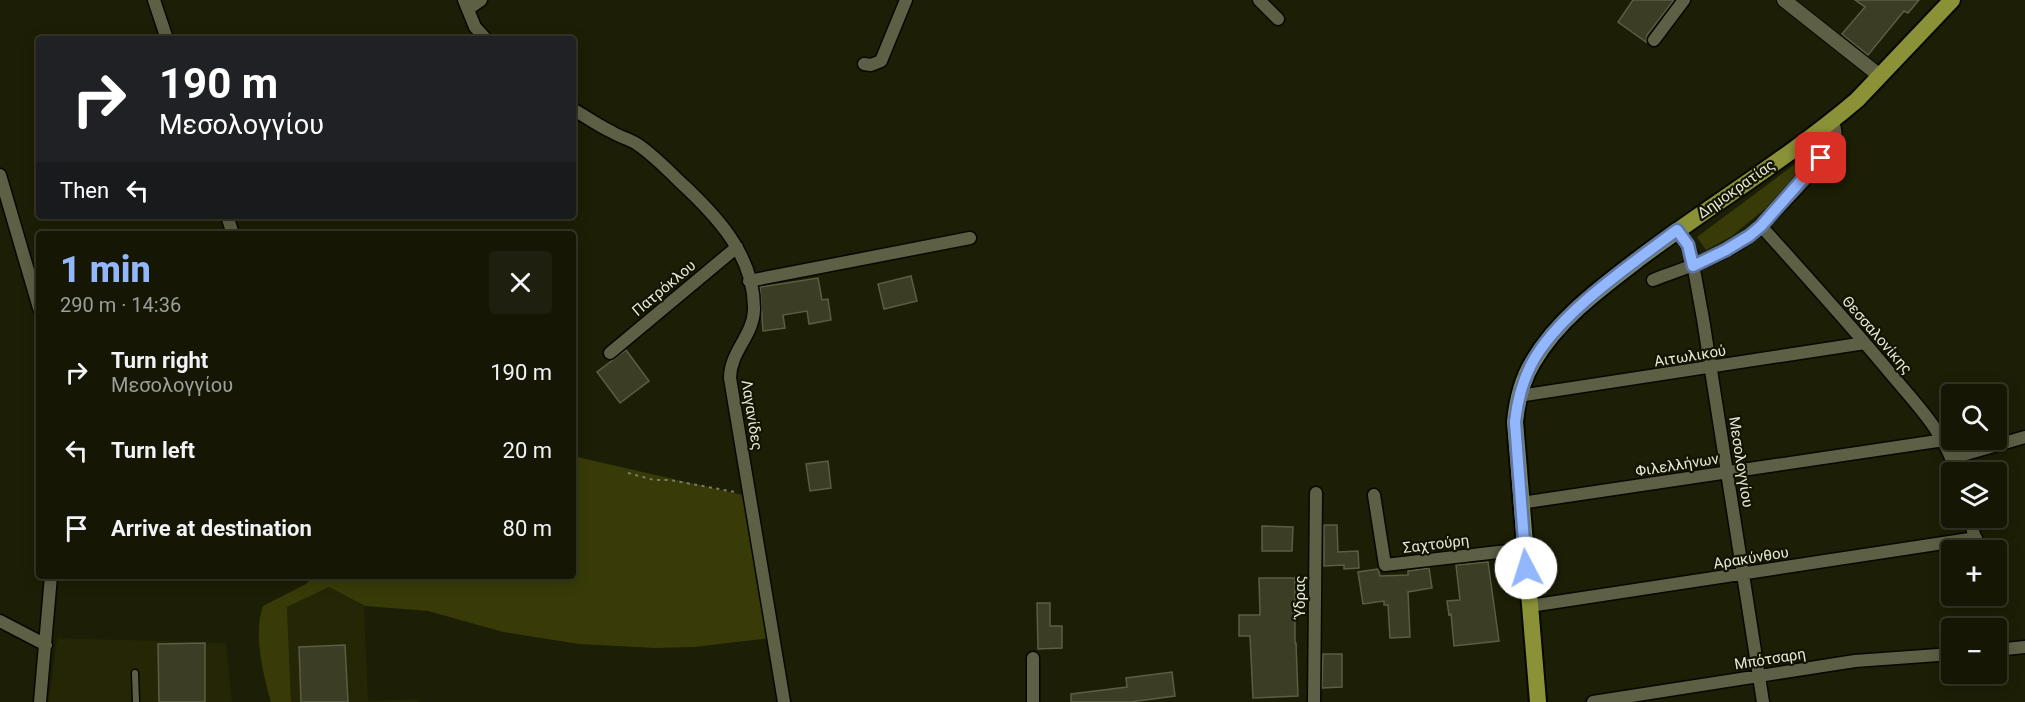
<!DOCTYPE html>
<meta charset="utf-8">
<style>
:root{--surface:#151604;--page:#1e1f0e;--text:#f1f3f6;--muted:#9d9f9a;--line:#343526;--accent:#93b7fd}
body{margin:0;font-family:Roboto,sans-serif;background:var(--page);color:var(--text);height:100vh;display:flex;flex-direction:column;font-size:22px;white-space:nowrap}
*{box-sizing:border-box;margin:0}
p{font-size:20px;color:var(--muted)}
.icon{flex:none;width:33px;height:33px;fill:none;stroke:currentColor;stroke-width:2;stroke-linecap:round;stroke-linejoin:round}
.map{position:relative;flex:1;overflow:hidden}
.side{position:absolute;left:36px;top:231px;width:540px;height:348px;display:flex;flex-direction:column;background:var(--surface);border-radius:6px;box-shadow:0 3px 15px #0003,0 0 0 2px var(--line)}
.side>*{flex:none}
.guide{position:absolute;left:36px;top:36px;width:540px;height:183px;border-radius:6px;box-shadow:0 3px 15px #0003,0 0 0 2px var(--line);background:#202124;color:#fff;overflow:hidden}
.tools{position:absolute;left:1941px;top:384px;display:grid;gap:12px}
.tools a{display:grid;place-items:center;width:66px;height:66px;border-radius:6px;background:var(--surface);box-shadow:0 3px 15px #0003,0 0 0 2px var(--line);font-size:30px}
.pin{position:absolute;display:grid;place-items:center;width:51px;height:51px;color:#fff;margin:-26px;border-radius:12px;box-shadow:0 3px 9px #0006}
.me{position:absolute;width:66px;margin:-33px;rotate:355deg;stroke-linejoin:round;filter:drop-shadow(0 0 4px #0008)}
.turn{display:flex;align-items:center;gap:21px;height:126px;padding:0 24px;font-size:27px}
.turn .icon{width:78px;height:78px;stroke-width:2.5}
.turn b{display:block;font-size:42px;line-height:51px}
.then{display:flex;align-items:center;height:57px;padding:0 24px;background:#0003;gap:12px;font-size:22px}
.round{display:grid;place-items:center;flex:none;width:63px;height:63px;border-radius:6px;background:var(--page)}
.summary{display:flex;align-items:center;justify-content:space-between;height:102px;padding:0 24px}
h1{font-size:36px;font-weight:800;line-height:45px;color:var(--accent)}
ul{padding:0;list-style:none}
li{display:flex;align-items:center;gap:18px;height:78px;padding:0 24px}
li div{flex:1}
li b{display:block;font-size:22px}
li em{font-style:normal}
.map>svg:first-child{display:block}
</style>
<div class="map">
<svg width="2025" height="702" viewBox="0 0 2025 702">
<rect width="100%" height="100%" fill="#1c1e05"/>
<!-- built -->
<path fill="#242605" d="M 329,587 L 364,606 L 368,701 L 419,699 L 419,702 L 291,702 L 287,607 Z
M 57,638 L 226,643 L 232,702 L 49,702 Z"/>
<!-- green -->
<path fill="#383b08" d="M 1803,158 L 1806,163 L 1766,208 L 1732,236 L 1706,250 L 1697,237 Z
M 573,456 L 747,496 L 770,638 L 694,647 L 655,648 L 579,644 L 503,632 L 428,611 L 365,606 L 329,587 L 287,607 L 291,702 L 271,702 C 263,674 253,633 263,606 L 306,584 L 314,576 L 573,576 Z"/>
<!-- building -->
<path fill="#3b3d24" stroke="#5b5e43" stroke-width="1.5" d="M 1633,0 L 1674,0 L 1647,35 L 1646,42 L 1618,22 Z
M 1855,0 L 1919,0 L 1908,13 L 1904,11 L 1868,55 L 1842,34 L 1865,7 Z
M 911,276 L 917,301 L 884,309 L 878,284 Z
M 818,278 L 822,300 L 828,299 L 831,320 L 809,324 L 807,311 L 783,315 L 785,328 L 763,331 L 760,287 Z
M 626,350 L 649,381 L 620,403 L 597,372 Z
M 828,461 L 831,488 L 810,491 L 806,464 Z
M 1324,525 L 1337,525 L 1338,552 L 1358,551 L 1359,568 L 1344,569 L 1344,565 L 1324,566 Z
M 1262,526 L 1293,527 L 1292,551 L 1262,551 Z
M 1488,562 L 1499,641 L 1454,646 L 1451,614 L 1449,615 L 1447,601 L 1460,600 L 1456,565 Z
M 1429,568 L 1432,588 L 1408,592 L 1410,637 L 1390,638 L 1388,605 L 1384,605 L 1384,601 L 1363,604 L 1358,572 L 1378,569 L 1380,576 L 1408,575 L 1408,571 Z
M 1259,578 L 1295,578 L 1295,643 L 1296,643 L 1298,696 L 1253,698 L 1250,636 L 1239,636 L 1239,615 L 1260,615 Z
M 1037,603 L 1050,603 L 1050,626 L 1062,626 L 1062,648 L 1038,649 Z
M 205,643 L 205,702 L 159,702 L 158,644 Z
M 345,645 L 348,702 L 301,702 L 299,647 Z
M 1323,654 L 1342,654 L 1342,687 L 1322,688 Z
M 1172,672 L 1175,696 L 1130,702 L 1071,702 L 1071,694 L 1127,687 L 1126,678 Z"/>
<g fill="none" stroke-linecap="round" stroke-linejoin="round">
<!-- service casing -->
<g stroke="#070800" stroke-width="9">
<path id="service" d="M 135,673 L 136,702"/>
</g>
<!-- minor casing -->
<g stroke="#070800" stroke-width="15">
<path id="minor" d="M 154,0 L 167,39
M 464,0 L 475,27 L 486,39
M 1259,0 L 1278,19
M 468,9 L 481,0
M 1654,40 L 1684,0
M 864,64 L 871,65 L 881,61 L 906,0
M 573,109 C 586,117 599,126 612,132 C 620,137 629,139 637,144 C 652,154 665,167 678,180 C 715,214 755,255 754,310 C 753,336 730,352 730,378 L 784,702
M 0,175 L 39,308
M 227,216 L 233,234
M 1761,226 C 1805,275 1849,323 1891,374 C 1917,405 1945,433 1956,472
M 1677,230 L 1686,243 L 1691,253 L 1703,319 L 1763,702
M 1653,280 C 1682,269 1712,260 1738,244 C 1757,232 1830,158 1835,139 C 1836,132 1835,126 1832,121
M 749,281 L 970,238
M 610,353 L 737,247
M 1519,396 L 1865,343
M 1952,458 L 2025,437
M 1374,495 L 1385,565 L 1525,549
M 1521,503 L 1944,440
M 1969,518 L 1979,550
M 1530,606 L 1976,538
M 0,621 L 46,645
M 1996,650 L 2025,647
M 40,702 L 51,576
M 1033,702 L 1033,658
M 1314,702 L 1316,493
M 1593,702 L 1855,661 L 1952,654"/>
</g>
<!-- tertiary casing -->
<g stroke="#070800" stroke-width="16">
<path id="tertiary" d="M 1784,0 L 1880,76"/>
</g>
<!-- primary casing -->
<g stroke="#070800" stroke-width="20">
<path id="primary" d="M 1538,702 L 1515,422 C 1517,401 1522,380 1533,362 C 1558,319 1602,287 1640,258 C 1712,204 1789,158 1857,100 L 1952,0"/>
</g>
<!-- path -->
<path stroke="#7a7c68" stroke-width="2" stroke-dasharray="3 4.5" stroke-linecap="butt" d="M 628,473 L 654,480 L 670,480 L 735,492"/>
<!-- service -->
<use href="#service" stroke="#5d6045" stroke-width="6"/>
<!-- minor -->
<use href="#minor" stroke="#5d6045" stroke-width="12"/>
<!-- tertiary -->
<use href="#tertiary" stroke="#5d6045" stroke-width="14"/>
<!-- primary -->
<use href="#primary" stroke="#8a9137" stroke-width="16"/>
</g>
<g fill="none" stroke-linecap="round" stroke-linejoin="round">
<!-- route casing -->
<g stroke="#6077a4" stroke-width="15">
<path id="route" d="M 1526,568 L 1515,422 C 1517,402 1522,383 1531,365 C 1557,314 1632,264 1677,230 L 1688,245 L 1693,266 L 1726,250 L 1749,236 L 1761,226 L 1821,158"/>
</g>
<!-- route -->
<use href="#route" stroke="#93b7fd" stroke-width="10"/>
</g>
<g text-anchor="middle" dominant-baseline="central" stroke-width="4.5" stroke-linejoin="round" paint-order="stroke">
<!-- street labels -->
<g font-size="15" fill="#e5e7d8" stroke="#131500">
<text transform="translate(1736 189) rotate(-35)">Δημοκρατίας</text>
<text transform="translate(664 288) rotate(-40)">Πατρόκλου</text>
<text transform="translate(1877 335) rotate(49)">Θεσσαλονίκης</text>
<text transform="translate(1690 356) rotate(-9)">Αιτωλικού</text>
<text transform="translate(752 415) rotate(81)">Λαγανίδες</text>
<text transform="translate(1741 462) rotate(81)">Μεσολογγίου</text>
<text transform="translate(1677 465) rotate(-9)">Φιλελλήνων</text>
<text transform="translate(1436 544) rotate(-7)">Σαχτούρη</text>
<text transform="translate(1751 558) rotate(-9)">Αρακύνθου</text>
<text transform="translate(1300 597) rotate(-90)">Ύδρας</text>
<text transform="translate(1770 659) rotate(-9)">Μπότσαρη</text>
</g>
</g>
</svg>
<div class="tools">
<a><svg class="icon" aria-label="search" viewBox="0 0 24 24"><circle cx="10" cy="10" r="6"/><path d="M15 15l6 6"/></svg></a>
<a><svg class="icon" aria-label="layers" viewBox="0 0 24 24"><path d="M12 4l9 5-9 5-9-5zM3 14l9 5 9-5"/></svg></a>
<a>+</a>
<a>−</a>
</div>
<div class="pin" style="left:1821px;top:158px;background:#d93025"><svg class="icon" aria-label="arrive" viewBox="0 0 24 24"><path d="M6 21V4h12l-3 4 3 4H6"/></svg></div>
<svg class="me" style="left:1526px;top:568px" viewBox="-20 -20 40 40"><circle r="19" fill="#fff"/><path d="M0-13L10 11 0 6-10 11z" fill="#93b7fd"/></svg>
<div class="guide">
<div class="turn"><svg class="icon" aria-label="right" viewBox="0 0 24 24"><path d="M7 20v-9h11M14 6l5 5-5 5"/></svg><div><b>190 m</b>Μεσολογγίου</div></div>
<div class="then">Then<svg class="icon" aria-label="left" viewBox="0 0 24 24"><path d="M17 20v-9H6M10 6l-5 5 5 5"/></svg></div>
</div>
<section class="side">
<div class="summary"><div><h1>1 min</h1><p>290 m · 14:36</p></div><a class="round"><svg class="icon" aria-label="close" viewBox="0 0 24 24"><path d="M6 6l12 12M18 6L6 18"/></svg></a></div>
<ul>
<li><svg class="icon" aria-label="right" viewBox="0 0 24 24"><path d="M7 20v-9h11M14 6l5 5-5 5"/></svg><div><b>Turn right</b><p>Μεσολογγίου</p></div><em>190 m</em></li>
<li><svg class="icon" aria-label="left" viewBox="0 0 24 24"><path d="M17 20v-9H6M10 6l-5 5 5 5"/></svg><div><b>Turn left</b></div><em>20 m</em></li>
<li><svg class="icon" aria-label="arrive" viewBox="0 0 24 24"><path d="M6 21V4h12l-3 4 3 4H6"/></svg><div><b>Arrive at destination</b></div><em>80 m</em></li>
</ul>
</section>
</div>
